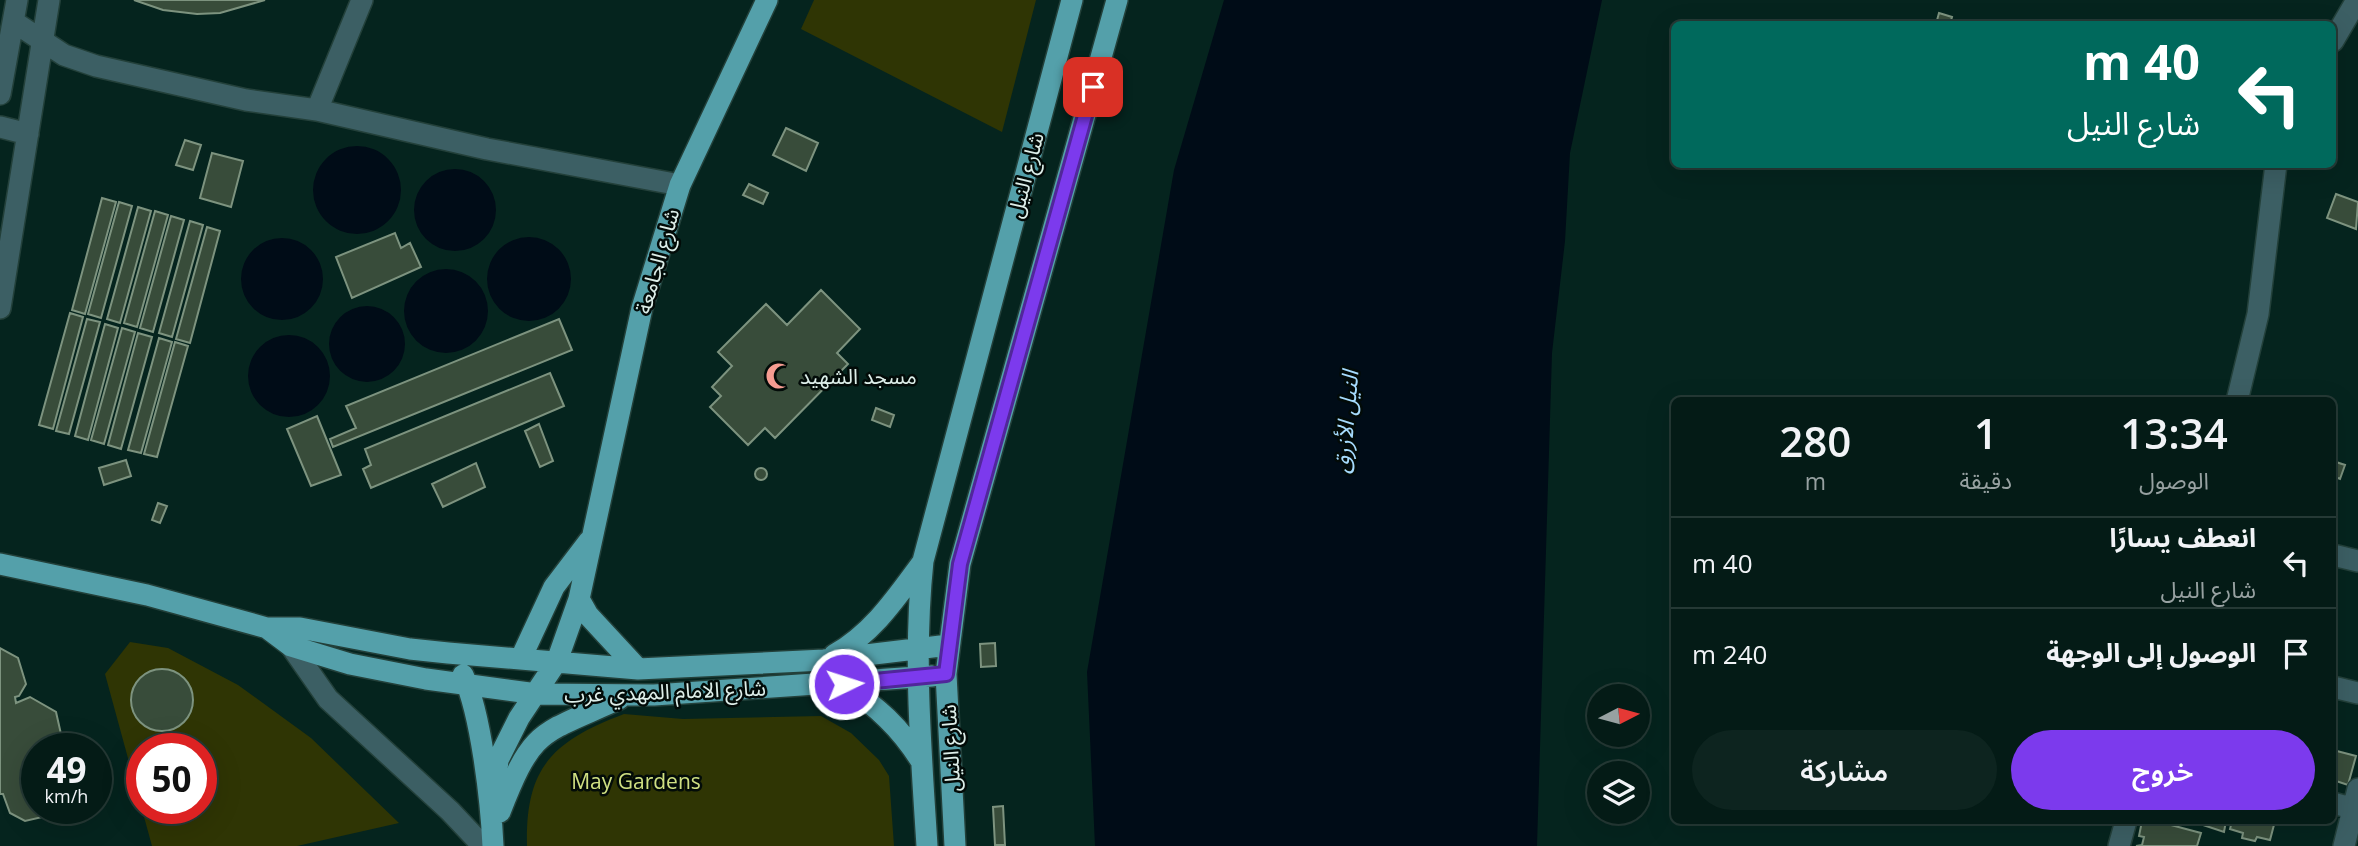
<!DOCTYPE html>
<html lang="ar">
<meta charset="utf-8">
<style>
:root{--surface:#041b16;--page:#0d241f;--text:#f1f3f6;--muted:#97a1a1;--line:#253935;--accent:#7c3aed}
body{margin:0;font-family:"Open Sans","Noto Sans Arabic",sans-serif;background:var(--page);color:var(--text);direction:rtl;height:100vh;display:flex;flex-direction:column;font-size:26px;white-space:nowrap}
*{box-sizing:border-box;margin:0}
p{font-size:23px;color:var(--muted)}
.icon{flex:none;width:38px;height:38px;fill:none;stroke:currentColor;stroke-width:2;stroke-linecap:round;stroke-linejoin:round}
.map{position:relative;flex:1;overflow:hidden;direction:ltr}
.side{position:absolute;left:1671px;top:397px;width:665px;height:427px;display:flex;flex-direction:column;background:var(--surface);border-radius:10px;box-shadow:0 7px 28px #0002,0 0 0 2px var(--line);direction:rtl}
.side>*{flex:none}
.guide{position:absolute;left:1671px;top:21px;width:665px;height:147px;border-radius:10px;box-shadow:0 7px 28px #0002,0 0 0 2px var(--line);direction:rtl;background:#00695c;color:#fff;overflow:hidden}
.needle{width:46px;rotate:84deg}
.fabs{position:absolute;left:1587px;top:684px;display:grid;gap:14px}
.fabs a{display:grid;place-items:center;width:63px;height:63px;border-radius:50%;background:var(--surface);box-shadow:0 7px 28px #0002,0 0 0 2px var(--line);font-size:35px}
.speed{position:absolute;left:21px;top:733px;display:flex;gap:14px;font-size:35px;font-weight:700;text-align:center}
.speed>*{display:grid;place-content:center;width:91px;height:91px;border-radius:50%;background:var(--surface);box-shadow:0 7px 28px #0002,0 0 0 2px var(--line);line-height:1}
.speed small{font-size:18px;font-weight:400}
.speed .limit{border:10px solid #d22;background:#fff;color:#111}
.pin{position:absolute;display:grid;place-items:center;width:60px;height:60px;color:#fff;margin:-30px;border-radius:14px;box-shadow:0 4px 10px #0006}
.me{position:absolute;width:77px;margin:-38px;rotate:86deg;stroke-linejoin:round;filter:drop-shadow(0 0 5px #0008)}
.turn{display:flex;align-items:center;gap:24px;height:147px;padding:0 21px;font-size:32px}
.turn .icon{width:91px;height:91px;stroke-width:2.5}
.turn b{display:block;font-size:49px;line-height:60px}
.eta{display:flex;justify-content:space-evenly;align-items:center;height:119px;text-align:center}
.eta b{font-size:42px;font-weight:600;line-height:49px}
.action{display:flex;gap:14px;margin-top:auto;padding:14px 21px}
.action a{flex:1;height:80px;border-radius:42px;background:var(--accent);color:#fff;font-size:28px;font-weight:600;line-height:80px;text-align:center}
.action a+a{background:var(--page);color:var(--text)}
ul{padding:0;list-style:none}
li{display:flex;align-items:center;gap:21px;height:91px;padding:0 21px;border-top:2px solid var(--line)}
li div{flex:1}
li b{display:block;font-size:26px}
li em{font-style:normal}
.map>svg:first-child{display:block}
</style>
<div class="map">
<svg width="2358" height="846" viewBox="0 0 2358 846">
<rect width="100%" height="100%" fill="#05241e"/>
<!-- green -->
<path fill="#2f3504" fill-rule="evenodd" d="M 814,0 L 1036,0 L 1002,132 L 801,29 Z
M 130,642 L 168,648 L 238,685 L 311,738 L 399,823 L 297,846 L 152,846 L 105,674 ZM 142,749 L 201,749 L 201,808 L 142,808 Z
M 624,714 L 683,719 L 821,716 L 851,733 L 879,760 L 889,776 L 894,846 L 527,846 C 525,767 553,741 624,714 Z"/>
<!-- water -->
<path fill="#000c17" d="M 1224,0 L 1602,0 L 1570,153 L 1565,241 L 1552,353 L 1537,846 L 1095,846 L 1087,672 L 1174,170 Z
M313 190a44 44 0 1 1 88 0a44 44 0 1 1-88 0Z
M414 210a41 41 0 1 1 82 0a41 41 0 1 1-82 0Z
M487 279a42 42 0 1 1 84 0a42 42 0 1 1-84 0Z
M241 279a41 41 0 1 1 82 0a41 41 0 1 1-82 0Z
M404 311a42 42 0 1 1 84 0a42 42 0 1 1-84 0Z
M329 344a38 38 0 1 1 76 0a38 38 0 1 1-76 0Z
M248 376a41 41 0 1 1 82 0a41 41 0 1 1-82 0Z"/>
<!-- building -->
<path fill="#384c3a" stroke="#7d937f" stroke-width="2" d="M 134,0 L 265,0 L 220,13 L 197,14 L 163,10 Z
M 1939,13 L 1952,17 L 1950,24 L 1936,24 Z
M 786,128 L 818,143 L 806,171 L 773,155 Z
M 185,140 L 201,145 L 193,170 L 176,165 Z
M 212,153 L 243,161 L 231,207 L 200,198 Z
M 749,184 L 768,193 L 763,204 L 743,195 Z
M 2336,194 L 2358,202 L 2356,229 L 2327,218 Z
M 102,198 L 116,202 L 85,314 L 72,310 Z
M 119,202 L 132,206 L 101,318 L 88,314 Z
M 138,207 L 151,211 L 120,323 L 107,319 Z
M 155,211 L 168,215 L 137,327 L 124,323 Z
M 171,216 L 184,220 L 153,332 L 140,328 Z
M 190,221 L 203,225 L 172,337 L 159,333 Z
M 207,227 L 220,231 L 190,343 L 176,339 Z
M 395,233 L 401,248 L 410,243 L 421,267 L 352,298 L 336,257 Z
M 821,290 L 860,329 L 837,353 L 848,364 L 775,438 L 765,428 L 748,445 L 710,407 L 721,396 L 712,387 L 732,366 L 718,352 L 766,304 L 787,325 Z
M 70,313 L 83,317 L 53,429 L 39,425 Z
M 87,319 L 100,322 L 69,434 L 56,431 Z
M 559,319 L 572,350 L 333,447 L 330,439 L 356,428 L 346,406 Z
M 105,324 L 118,328 L 88,440 L 75,436 Z
M 122,328 L 135,332 L 104,444 L 91,440 Z
M 138,333 L 152,337 L 121,449 L 108,445 Z
M 159,338 L 172,342 L 141,453 L 128,450 Z
M 175,342 L 188,346 L 157,457 L 144,454 Z
M 550,373 L 564,406 L 371,488 L 363,469 L 371,465 L 365,449 Z
M 876,408 L 894,415 L 890,427 L 872,420 Z
M 317,416 L 341,475 L 311,486 L 287,429 Z
M 539,424 L 553,461 L 540,467 L 525,431 Z
M 126,460 L 131,476 L 104,485 L 99,468 Z
M 2333,461 L 2345,465 L 2340,479 L 2333,476 Z
M 476,463 L 485,487 L 443,507 L 432,484 Z
M755 474a6 6 0 1 1 12 0a6 6 0 1 1-12 0Z
M 158,503 L 167,506 L 160,523 L 152,520 Z
M 995,643 L 996,666 L 981,667 L 980,644 Z
M 0,648 L 18,658 L 26,684 L 19,696 L 15,697 L 16,703 L 30,697 L 56,712 L 61,734 L 51,749 L 37,749 L 37,759 L 33,760 L 34,767 L 37,765 L 37,808 L 51,808 L 47,816 L 25,821 L 10,813 L 3,794 L 0,794 Z
M131 700a31 31 0 1 1 62 0a31 31 0 1 1-62 0Z
M 2333,750 L 2356,756 L 2348,785 L 2333,780 Z
M 1003,806 L 1005,845 L 995,845 L 993,807 Z
M 2142,821 L 2156,821 L 2201,833 L 2197,846 L 2136,846 L 2142,845 L 2144,837 L 2139,836 Z
M 2191,821 L 2226,821 L 2224,832 Z
M 2232,821 L 2275,821 L 2270,840 L 2257,837 L 2255,841 L 2242,838 L 2243,833 L 2230,829 Z"/>
<g fill="none" stroke-linecap="round" stroke-linejoin="round">
<!-- minor casing -->
<g stroke="#23403a" stroke-width="24">
<path id="minor" d="M 14,22 L 64,55 L 96,66 L 246,100 L 317,110 L 487,149 L 680,185
M 2333,41 L 2357,0
M 0,94 L 17,0
M 317,110 L 362,0
M 0,127 L 28,134
M 0,308 L 49,0
M 2237,401 L 2258,314 L 2276,164
M 2333,555 L 2358,561
M 291,646 L 328,699 L 450,811 L 483,846
M 2333,687 L 2358,693
M 2333,803 L 2358,810
M 2119,846 L 2126,821
M 2344,846 L 2358,789"/>
</g>
<!-- major casing -->
<g stroke="#23403a" stroke-width="24">
<path id="major" d="M 0,564 L 147,595 L 267,628 L 300,628 L 410,649 L 448,653 L 638,669 L 824,660 L 949,645
M 579,599 L 588,615 L 638,669
M 267,628 L 291,646 L 350,664 L 426,679 L 537,694 L 654,695 L 932,676
M 834,655 C 873,633 896,598 922,563
M 521,658 L 554,587 L 589,541
M 463,675 C 481,713 491,802 493,846
M 844,684 C 877,707 900,727 921,761
M 500,812 C 533,727 540,735 619,699
M 492,815 L 498,760 L 519,718 L 557,661 L 579,599 L 642,308 L 680,185 L 767,0
M 927,846 C 921,751 913,656 923,561 L 1072,0
M 955,846 L 946,674 L 960,564 L 1117,0"/>
</g>
<!-- minor -->
<use href="#minor" stroke="#3c5f64" stroke-width="21"/>
<!-- major -->
<use href="#major" stroke="#54a0aa" stroke-width="21"/>
</g>
<g fill="none" stroke-linecap="round" stroke-linejoin="round">
<!-- route casing -->
<g stroke="#51269a" stroke-width="18">
<path id="route" d="M 844,684 L 946,674 L 960,564 L 1093,87"/>
</g>
<!-- route -->
<use href="#route" stroke="#7c3aed" stroke-width="12"/>
</g>
<!-- icons -->
<defs>
<g id="mosque-bare" transform="scale(2.1)"><path d="M3.5-4.9A6 6 0 1 0 3.5 4.9A5 5 0 1 1 3.5-4.9Z" fill="#f59c91" stroke="#020b08" stroke-width="2.5" paint-order="stroke"/></g>
</defs>
<g fill-rule="evenodd">
<use href="#mosque-bare" x="779" y="376"/>
</g>
<g text-anchor="middle" dominant-baseline="central" stroke-width="5" stroke-linejoin="round" paint-order="stroke">
<!-- street labels -->
<g font-size="21" fill="#ddeee9" stroke="#020b08">
<text transform="translate(1025 175) rotate(-75)">شارع النيل</text>
<text transform="translate(657 261) rotate(-74)">شارع الجامعة</text>
<text transform="translate(665 691) rotate(-2)">شارع الامام المهدي غرب</text>
<text transform="translate(950 748) rotate(-93)">شارع النيل</text>
</g>
<!-- poi labels -->
<g font-size="21" fill="#ddeee9" stroke="#020b08" text-anchor="start">
<text x="800" y="376">مسجد الشهيد</text>
</g>
<!-- park labels -->
<g font-size="21" fill="#cfe082" stroke="#020b08">
<text x="636" y="781">May Gardens</text>
</g>
<!-- water labels -->
<g font-size="23" font-style="italic" fill="#a6dbfd" stroke="#020b08">
<text transform="translate(1345 422) rotate(-85)">النيل الأزرق</text>
</g>
</g>
</svg>
<div class="fabs">
<a><svg class="needle" viewBox="-14 -14 28 28"><path d="M0-13l5 13h-10z" fill="#e53935"/><path d="M0 13l5-13h-10z" fill="#97a1a1"/></svg></a>
<a><svg class="icon" aria-label="layers" viewBox="0 0 24 24"><path d="M12 4l9 5-9 5-9-5zM3 14l9 5 9-5"/></svg></a>
</div>
<div class="speed"><div>49<small>km/h</small></div><div class="limit">50</div></div>
<div class="pin" style="left:1093px;top:87px;background:#d93025"><svg class="icon" aria-label="arrive" viewBox="0 0 24 24"><path d="M6 21V4h12l-3 4 3 4H6"/></svg></div>
<svg class="me" style="left:844px;top:684px" viewBox="-20 -20 40 40"><circle r="17" fill="#7c3aed" stroke="#fff" stroke-width="3"/><path d="M0-11L8 9 0 5-8 9z" fill="#fff"/></svg>
<div class="guide">
<div class="turn"><svg class="icon" aria-label="left" viewBox="0 0 24 24"><path d="M17 20v-9H6M10 6l-5 5 5 5"/></svg><div><b>40 m</b>شارع النيل</div></div>
</div>
<section class="side">
<div class="eta">
<div><b>13:34</b><p>الوصول</p></div>
<div><b>1</b><p>دقيقة</p></div>
<div><b>280</b><p>m</p></div>
</div>
<ul>
<li><svg class="icon" aria-label="left" viewBox="0 0 24 24"><path d="M17 20v-9H6M10 6l-5 5 5 5"/></svg><div><b>انعطف يسارًا</b><p>شارع النيل</p></div><em>40 m</em></li>
<li><svg class="icon" aria-label="arrive" viewBox="0 0 24 24"><path d="M6 21V4h12l-3 4 3 4H6"/></svg><div><b>الوصول إلى الوجهة</b></div><em>240 m</em></li>
</ul>
<div class="action"><a>خروج</a><a>مشاركة</a></div>
</section>
</div>
